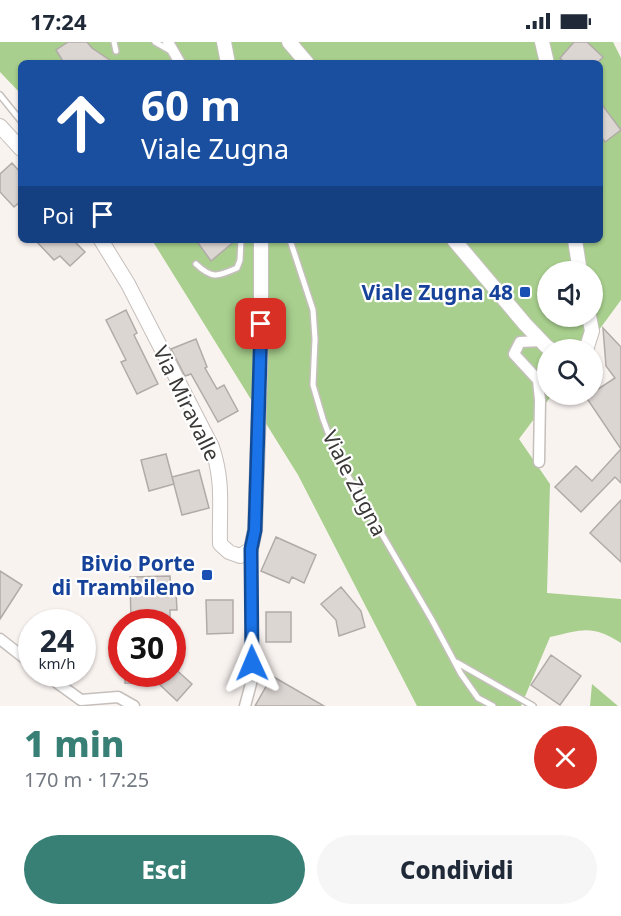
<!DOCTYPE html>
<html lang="it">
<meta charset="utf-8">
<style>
:root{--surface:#fff;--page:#f6f6f7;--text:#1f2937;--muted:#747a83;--accent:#387f76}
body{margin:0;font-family:"Noto Sans",sans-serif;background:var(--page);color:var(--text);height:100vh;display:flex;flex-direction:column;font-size:22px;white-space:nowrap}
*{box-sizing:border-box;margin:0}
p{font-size:20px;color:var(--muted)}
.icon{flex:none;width:33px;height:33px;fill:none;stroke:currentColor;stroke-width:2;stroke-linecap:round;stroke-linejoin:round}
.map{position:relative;height:664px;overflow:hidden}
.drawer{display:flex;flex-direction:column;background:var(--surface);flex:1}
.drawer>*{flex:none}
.top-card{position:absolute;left:18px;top:18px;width:585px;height:183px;border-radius:9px;box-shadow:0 2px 4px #0004;background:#1a4fa0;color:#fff;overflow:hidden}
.buttons{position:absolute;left:537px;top:219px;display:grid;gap:12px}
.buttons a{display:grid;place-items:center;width:66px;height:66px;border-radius:50%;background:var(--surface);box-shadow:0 2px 4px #0004;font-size:30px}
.speed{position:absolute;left:18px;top:567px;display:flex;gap:12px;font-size:30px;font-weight:700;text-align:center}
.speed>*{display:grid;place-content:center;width:78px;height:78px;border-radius:50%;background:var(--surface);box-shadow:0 2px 4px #0004;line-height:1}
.speed small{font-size:15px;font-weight:400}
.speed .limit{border:9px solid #d22;background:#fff;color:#111}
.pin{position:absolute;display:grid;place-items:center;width:51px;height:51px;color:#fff;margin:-26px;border-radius:12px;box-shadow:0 3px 9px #0006}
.me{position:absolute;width:66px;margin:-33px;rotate:359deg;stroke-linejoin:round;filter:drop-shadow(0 0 4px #0008)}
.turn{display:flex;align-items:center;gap:21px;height:126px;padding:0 24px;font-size:27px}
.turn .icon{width:78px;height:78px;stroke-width:2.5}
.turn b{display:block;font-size:42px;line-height:51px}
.then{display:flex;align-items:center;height:57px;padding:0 24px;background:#0003;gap:12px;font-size:22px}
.round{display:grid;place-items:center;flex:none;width:63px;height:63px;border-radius:32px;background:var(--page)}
.head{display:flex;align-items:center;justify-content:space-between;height:102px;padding:0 24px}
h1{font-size:36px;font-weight:800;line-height:45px;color:var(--accent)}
.primary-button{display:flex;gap:12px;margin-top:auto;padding:12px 24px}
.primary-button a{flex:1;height:69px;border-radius:36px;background:var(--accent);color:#fff;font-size:24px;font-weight:800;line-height:69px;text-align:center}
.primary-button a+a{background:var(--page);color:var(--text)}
.status{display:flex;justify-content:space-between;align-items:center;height:42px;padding:0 30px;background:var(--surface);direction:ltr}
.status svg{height:16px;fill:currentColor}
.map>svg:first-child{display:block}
</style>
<div class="status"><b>17:24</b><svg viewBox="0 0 49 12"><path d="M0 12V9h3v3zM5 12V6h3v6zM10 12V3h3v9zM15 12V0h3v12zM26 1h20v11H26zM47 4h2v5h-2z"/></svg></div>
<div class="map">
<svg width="621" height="664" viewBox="0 0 621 664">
<rect width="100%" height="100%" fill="#f9f3f0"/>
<!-- green -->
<path fill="#a8cf8d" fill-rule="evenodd" d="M 0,0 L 613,0 L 621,16 L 621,258 L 585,307 L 548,308 L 548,352 L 552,353 L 519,397 L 550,442 L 547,551 L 621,557 L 621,601 C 591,582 582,588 550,595 L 521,664 L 417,664 L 298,433 L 152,198 L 600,198 L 600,21 L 21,21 L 21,52 L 0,30 ZM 548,230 L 592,230 L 592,274 L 548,274 Z
M 592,642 L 618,664 L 590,664 Z"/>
<!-- building -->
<path fill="#dcd6d3" stroke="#b1aba8" stroke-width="1.5" d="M 68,0 L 87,0 L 92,6 L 114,21 L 64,21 L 56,8 Z
M 574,0 L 587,0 L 603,15 L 597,21 L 565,21 L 560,16 Z
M 600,60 L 621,88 L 605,100 L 600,93 Z
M 12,121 L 21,131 L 21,159 L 14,165 L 0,150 L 0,132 Z
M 35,198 L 73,198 L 85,210 L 70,224 L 60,214 L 54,218 Z
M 196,198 L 236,198 L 211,219 Z
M 126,268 L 137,291 L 134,293 L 158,342 L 137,352 L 121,320 L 126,318 L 106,278 Z
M 603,286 L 621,305 L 621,441 L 615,435 L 581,470 L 555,445 L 576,424 L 592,439 L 621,407 L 586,355 L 615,336 L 606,324 Z
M 196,297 L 207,325 L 205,326 L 217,347 L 224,343 L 238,369 L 218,380 L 191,332 L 185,334 L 171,307 Z
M 166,412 L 174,442 L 149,449 L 141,418 Z
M 199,428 L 209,466 L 182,473 L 172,435 Z
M 621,458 L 621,520 L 590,491 Z
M 276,495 L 316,513 L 304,541 L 292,535 L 289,541 L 261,529 Z
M 0,529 L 22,543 L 0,577 Z
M 170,534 L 171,550 L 176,550 L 177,568 L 170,568 L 170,580 L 131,580 L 130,535 Z
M 341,545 L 361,569 L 365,585 L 339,594 L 336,578 L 321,562 Z
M 206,558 L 233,558 L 233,591 L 207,592 Z
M 266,570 L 291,570 L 291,600 L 266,600 Z
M 551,613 L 581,634 L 560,663 L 531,643 Z
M 172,624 L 192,642 L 177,659 L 159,642 L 125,641 L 125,632 L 172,632 Z
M 272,634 L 324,664 L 255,664 Z"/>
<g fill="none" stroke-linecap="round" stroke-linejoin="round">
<!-- service casing -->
<g stroke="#c5bfbc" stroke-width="8">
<path id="service" d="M 114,0 L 116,9
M 155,0 L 169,8
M 0,53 L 21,79
M 290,198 L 313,268 L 315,297 L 313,343 L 323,377 L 337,415 L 432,578 L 461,632 L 478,656 L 493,664
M 196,222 C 212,237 217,235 237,226 L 240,218 L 241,198
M 456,620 L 533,664"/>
</g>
<!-- minor casing -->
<g stroke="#c5bfbc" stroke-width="13">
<path id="minor" d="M 168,0 L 180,21
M 539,420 L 540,358 L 538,338 L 514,312 L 520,300 L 541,299
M 0,597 L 32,622
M 45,632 L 81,658 L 118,655 L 134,664
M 245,664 L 253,634 L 251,507"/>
</g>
<!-- tertiary casing -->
<g stroke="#c5bfbc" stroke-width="16">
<path id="tertiary" d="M 224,0 L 228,21
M 289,0 L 307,21
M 542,0 L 547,21
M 0,84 L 21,107
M 101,198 L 128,242 L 212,405 C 224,441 219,465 220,502 L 229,510 L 240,514 L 251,507 L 255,488 L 261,302 L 261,198
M 454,198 L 525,282 L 547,305 L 552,308
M 575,198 L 580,230
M 586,308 L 592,289 L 589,274"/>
</g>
<!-- service -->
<use href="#service" stroke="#fff" stroke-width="5"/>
<!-- minor -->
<use href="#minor" stroke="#fff" stroke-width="10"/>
<!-- tertiary -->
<use href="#tertiary" stroke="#fff" stroke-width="14"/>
</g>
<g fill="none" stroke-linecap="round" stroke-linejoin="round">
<!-- route casing -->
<g stroke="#114b97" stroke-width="15">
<path id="route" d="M 252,621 L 251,507 L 255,488 L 261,282"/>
</g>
<!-- route -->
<use href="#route" stroke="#1a73e8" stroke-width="10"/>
</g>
<!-- markers -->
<g fill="#1a4fb4" stroke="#fff" stroke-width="2">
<rect x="519" y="244" width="12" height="12" rx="3"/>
<rect x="201" y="527" width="12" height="12" rx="3"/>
</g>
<g text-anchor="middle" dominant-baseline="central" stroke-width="4.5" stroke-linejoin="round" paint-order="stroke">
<!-- transit labels -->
<g font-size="21" font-weight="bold" fill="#164399" stroke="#fff" text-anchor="end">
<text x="513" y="250">Viale Zugna 48</text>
<text x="195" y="521">Bivio Porte<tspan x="195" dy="24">di Trambileno</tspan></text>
</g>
<!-- street labels -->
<g font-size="21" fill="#3b3938" stroke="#fff">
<text transform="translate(187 361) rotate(64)">Via Miravalle</text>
<text transform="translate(355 441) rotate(63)">Viale Zugna</text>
</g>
</g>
</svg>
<div class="buttons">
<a><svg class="icon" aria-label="sound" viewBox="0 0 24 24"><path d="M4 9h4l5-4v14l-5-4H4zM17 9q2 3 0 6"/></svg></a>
<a><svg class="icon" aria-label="search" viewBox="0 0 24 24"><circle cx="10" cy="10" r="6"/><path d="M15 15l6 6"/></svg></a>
</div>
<div class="speed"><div>24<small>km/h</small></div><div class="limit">30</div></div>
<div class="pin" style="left:261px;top:282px;background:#d93025"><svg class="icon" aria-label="arrive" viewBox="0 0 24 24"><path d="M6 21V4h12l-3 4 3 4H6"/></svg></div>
<svg class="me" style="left:252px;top:621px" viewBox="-20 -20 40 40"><path d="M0-17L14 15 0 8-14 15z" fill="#1a73e8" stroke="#fff" stroke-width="4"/></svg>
<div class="top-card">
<div class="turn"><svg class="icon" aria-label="ahead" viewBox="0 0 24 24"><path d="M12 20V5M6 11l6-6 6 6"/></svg><div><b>60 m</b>Viale Zugna</div></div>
<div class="then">Poi<svg class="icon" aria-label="arrive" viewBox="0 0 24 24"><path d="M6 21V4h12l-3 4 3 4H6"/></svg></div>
</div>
</div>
<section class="drawer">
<div class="head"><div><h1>1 min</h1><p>170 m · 17:25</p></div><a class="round" style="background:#d93025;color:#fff"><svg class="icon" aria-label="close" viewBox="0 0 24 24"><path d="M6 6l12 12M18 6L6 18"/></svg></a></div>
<div class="primary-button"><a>Esci</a><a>Condividi</a></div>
</section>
